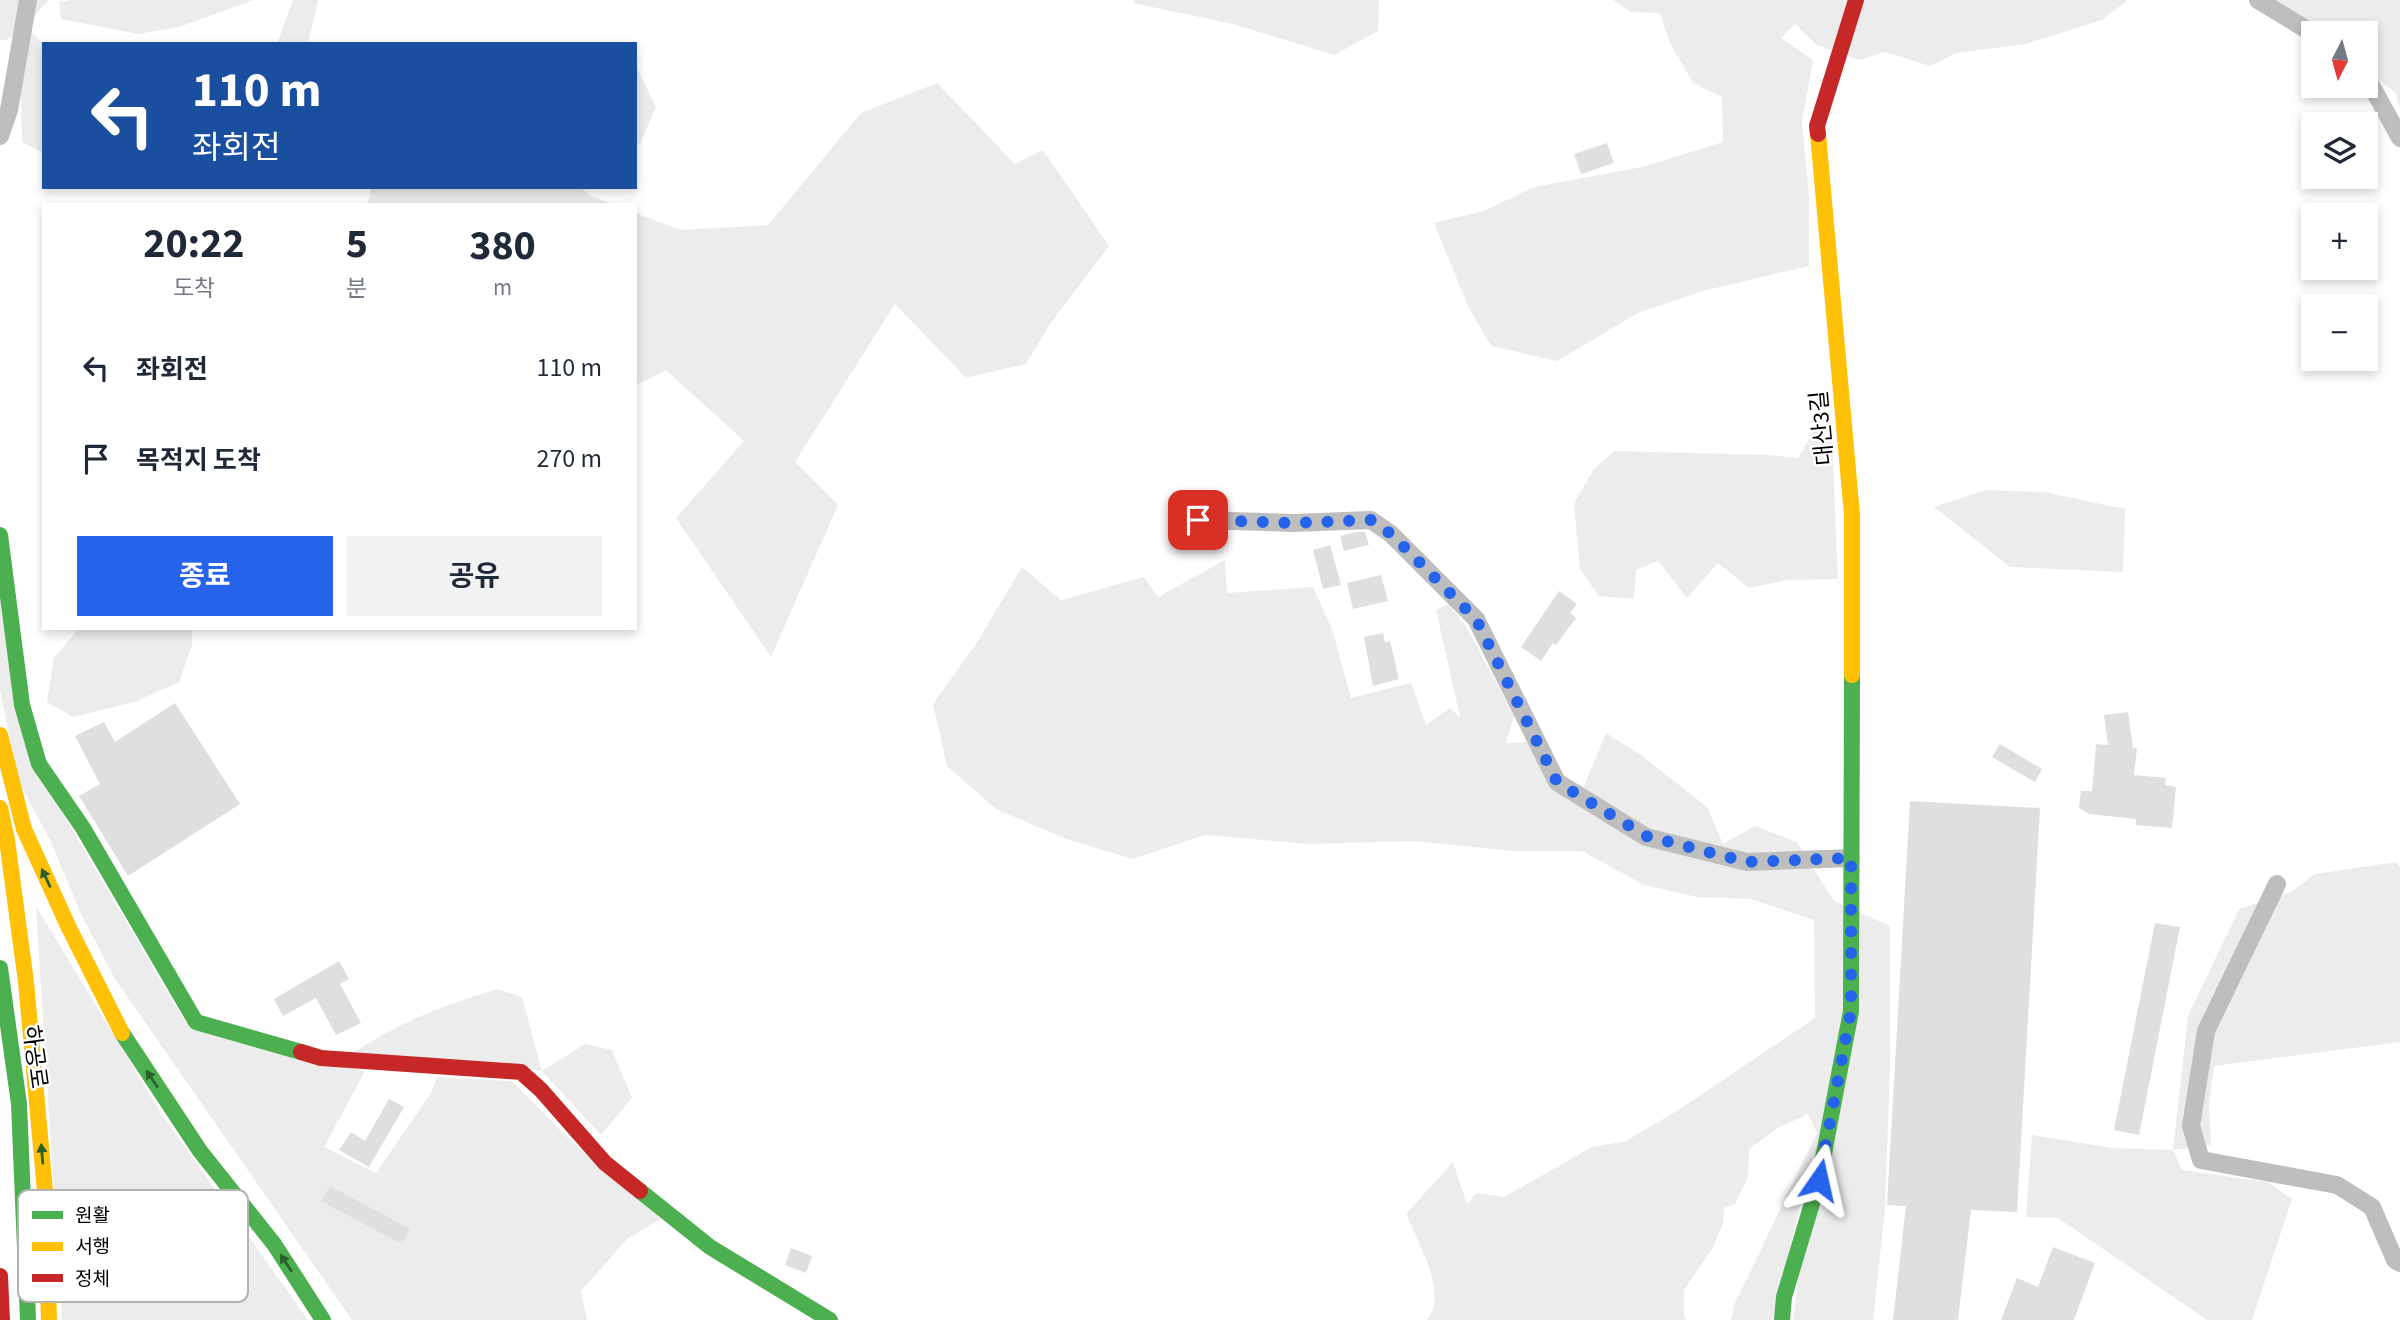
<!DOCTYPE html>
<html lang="ko">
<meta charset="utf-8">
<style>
:root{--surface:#fff;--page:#f2f2f3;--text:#1f2937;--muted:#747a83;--accent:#2563eb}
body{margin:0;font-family:"Source Sans 3","Noto Sans KR",sans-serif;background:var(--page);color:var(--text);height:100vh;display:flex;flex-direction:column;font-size:26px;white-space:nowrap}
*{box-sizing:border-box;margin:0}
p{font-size:23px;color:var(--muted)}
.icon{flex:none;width:38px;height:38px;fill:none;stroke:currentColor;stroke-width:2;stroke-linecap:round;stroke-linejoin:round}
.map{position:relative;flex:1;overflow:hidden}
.drawer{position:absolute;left:42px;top:203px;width:595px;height:427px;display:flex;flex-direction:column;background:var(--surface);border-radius:0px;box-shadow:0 4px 10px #0003}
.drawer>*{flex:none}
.banner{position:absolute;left:42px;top:42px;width:595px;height:147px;border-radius:0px;box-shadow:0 4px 10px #0003;background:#1a4fa0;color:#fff;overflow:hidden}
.needle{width:46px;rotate:186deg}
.buttons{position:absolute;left:2301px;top:21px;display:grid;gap:14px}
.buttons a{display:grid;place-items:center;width:77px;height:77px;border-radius:0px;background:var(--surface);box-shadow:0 4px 10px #0003;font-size:35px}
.pin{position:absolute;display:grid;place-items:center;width:60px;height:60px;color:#fff;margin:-30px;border-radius:14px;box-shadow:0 4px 10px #0006}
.me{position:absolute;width:77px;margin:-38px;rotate:11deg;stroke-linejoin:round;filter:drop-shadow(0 0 5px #0008)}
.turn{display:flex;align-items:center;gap:24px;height:147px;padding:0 35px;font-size:32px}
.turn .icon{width:91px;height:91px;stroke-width:2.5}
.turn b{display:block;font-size:49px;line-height:60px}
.eta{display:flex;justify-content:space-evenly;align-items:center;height:119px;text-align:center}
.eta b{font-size:42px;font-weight:700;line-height:49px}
.button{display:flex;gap:14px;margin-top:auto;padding:14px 35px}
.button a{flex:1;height:80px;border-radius:0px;background:var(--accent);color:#fff;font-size:28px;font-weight:700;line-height:80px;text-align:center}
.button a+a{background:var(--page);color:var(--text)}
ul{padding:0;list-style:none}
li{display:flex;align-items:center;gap:21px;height:91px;padding:0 35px}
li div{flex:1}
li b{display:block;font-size:26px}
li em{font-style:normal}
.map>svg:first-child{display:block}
</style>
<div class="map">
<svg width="2400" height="1320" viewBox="0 0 2400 1320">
<rect width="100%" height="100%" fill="#fff"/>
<!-- green -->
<path fill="#ececec" d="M 0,0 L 49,0 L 36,14 L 31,24 L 5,41 L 0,39 Z
M 71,0 L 254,0 L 179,27 L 138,34 L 61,19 L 59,2 Z
M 293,0 L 318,0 L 308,44 L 277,44 Z
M 1134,0 L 1379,0 L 1378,31 L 1334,55 L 1233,24 L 1133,3 Z
M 1613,0 L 2128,0 L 2102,20 L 2026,44 L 1957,53 L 1930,66 L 1885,52 L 1859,60 L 1817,45 L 1795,24 L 1781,38 L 1813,60 L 1802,121 L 1809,196 L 1809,266 L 1703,291 L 1638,313 L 1557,361 L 1491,346 L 1468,306 L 1434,223 L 1484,211 L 1534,187 L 1642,167 L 1723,142 L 1722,97 L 1693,83 L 1669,41 L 1660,13 L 1631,12 Z
M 2274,0 L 2400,0 L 2400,108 L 2396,93 L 2366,70 L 2366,33 L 2318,33 Z
M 28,29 L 44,44 L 44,153 L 22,142 L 21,91 Z
M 636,66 L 656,107 L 640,144 L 635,142 Z
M 937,83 L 1015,164 L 1043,150 L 1109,246 L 1050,324 L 1026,364 L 966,378 L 895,304 L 795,462 L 838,505 L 771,657 L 676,518 L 744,441 L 666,370 L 635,386 L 635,213 L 681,230 L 768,225 L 861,113 Z
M 372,187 L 581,187 L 589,195 L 614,205 L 367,205 Z
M 1815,429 L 1832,439 L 1838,579 L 1787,580 L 1749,588 L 1718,563 L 1687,598 L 1658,561 L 1636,570 L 1634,599 L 1598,596 L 1580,568 L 1574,503 L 1594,469 L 1614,451 L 1768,455 L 1798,458 Z
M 1985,490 L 2044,492 L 2125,509 L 2123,572 L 2010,567 L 1934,507 Z
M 1225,560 L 1227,593 L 1313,587 L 1332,629 L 1351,698 L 1411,683 L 1426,725 L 1450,708 L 1460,717 L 1436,610 L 1448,604 L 1466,626 L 1514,716 L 1506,743 L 1534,742 L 1551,789 L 1578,800 L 1606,733 L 1641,755 L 1707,807 L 1723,844 L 1755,826 L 1797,842 L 1834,901 L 1890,926 L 1890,1067 L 1885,1210 L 1873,1320 L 1793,1320 L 1815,1143 L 1773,1320 L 1731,1320 L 1734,1305 L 1817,1133 L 1808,1114 L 1778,1128 L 1749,1149 L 1748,1177 L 1735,1204 L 1724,1208 L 1723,1224 L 1712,1249 L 1684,1290 L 1684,1316 L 1687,1320 L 1427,1320 C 1449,1294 1417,1241 1406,1214 L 1453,1162 L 1467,1204 L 1477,1193 L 1504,1197 L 1592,1147 L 1626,1141 L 1680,1109 L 1815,1018 L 1814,920 L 1751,899 L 1697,897 L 1644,885 L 1582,851 L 1512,851 L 1415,841 L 1309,844 L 1205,835 L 1133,859 L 1066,839 L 996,809 L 947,766 L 933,704 L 978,641 L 1022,567 L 1061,600 L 1144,577 L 1158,597 Z
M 0,576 L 43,780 L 185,1022 L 365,1071 L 324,1147 L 376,1173 L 431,1093 L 437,1077 L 512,1081 L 566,1136 L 661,1219 L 627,1239 L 581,1291 L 587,1320 L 352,1320 L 115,979 L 81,914 L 51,842 L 19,782 L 0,690 Z
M 79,628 L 192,628 L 192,645 L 179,682 L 135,702 L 73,717 L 47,702 L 54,658 Z
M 2396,862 L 2400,867 L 2400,1042 L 2214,1066 L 2209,1105 L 2211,1145 L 2173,1150 L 2182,1170 L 2268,1182 L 2292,1199 L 2252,1320 L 2207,1320 L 2058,1218 L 2026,1217 L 2032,1135 L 2113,1148 L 2173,1150 L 2188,1016 L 2239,909 L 2291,892 L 2315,874 Z
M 36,906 L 162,1115 L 308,1320 L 62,1320 Z
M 497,989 L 522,997 L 542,1071 L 585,1044 L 612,1050 L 632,1098 L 601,1135 L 542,1071 L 463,1060 L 353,1053 C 401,1021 442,1006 497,989 Z"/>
<!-- building -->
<path fill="#dfdfdf" d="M 1607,143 L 1614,163 L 1581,174 L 1574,154 Z
M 1357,532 L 1365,532 L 1369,545 L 1344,551 L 1340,536 Z
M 1330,545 L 1341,585 L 1323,589 L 1313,550 Z
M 1381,575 L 1388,601 L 1353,609 L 1347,583 Z
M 1559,591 L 1577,604 L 1570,613 L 1576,618 L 1556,645 L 1553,643 L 1541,661 L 1521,647 Z
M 1383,633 L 1385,642 L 1390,641 L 1399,679 L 1373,686 L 1364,637 Z
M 175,703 L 240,804 L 128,876 L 79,796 L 100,784 L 75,736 L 104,722 L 115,742 Z
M 2128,712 L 2133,748 L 2137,748 L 2134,775 L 2166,778 L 2165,785 L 2176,787 L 2172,828 L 2136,825 L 2136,819 L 2089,814 L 2079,808 L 2081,791 L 2092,791 L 2096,744 L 2108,745 L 2104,715 Z
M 2000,744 L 2042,769 L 2035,782 L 1992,757 Z
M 1910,801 L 2040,808 L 2017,1212 L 1971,1210 L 1958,1320 L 1893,1320 L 1906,1206 L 1887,1205 Z
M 2155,923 L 2180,927 L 2139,1135 L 2114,1130 Z
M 339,961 L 349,979 L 340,984 L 361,1023 L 336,1035 L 316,998 L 283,1016 L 274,999 Z
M 389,1099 L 404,1107 L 369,1167 L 339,1150 L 351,1132 L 365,1141 Z
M 330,1186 L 410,1229 L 402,1244 L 321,1201 Z
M 2053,1247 L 2095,1263 L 2074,1320 L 2001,1320 L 2017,1278 L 2038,1287 Z
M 791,1248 L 812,1256 L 806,1273 L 785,1265 Z"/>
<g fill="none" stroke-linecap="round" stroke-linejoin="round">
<!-- street -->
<path stroke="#bebebe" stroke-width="18" d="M 2258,0 L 2314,34
M 2366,76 L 2400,138
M 0,136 L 9,110 L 28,0
M 1198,520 L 1294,523 L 1371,520 L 1391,534 L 1476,619 L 1557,782 L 1646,837 L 1747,862 L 1851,858
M 2277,884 L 2206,1031 L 2191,1126 L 2201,1160 L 2337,1185 L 2372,1207 L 2395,1260 L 2400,1263"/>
<!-- fast -->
<path stroke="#4caf50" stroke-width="16" d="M 0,535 L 22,705 L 39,764 L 83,828 L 196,1022 L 301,1052
M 0,968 L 19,1104 L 28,1320
M 122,1033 L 200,1151 L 274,1244 L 323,1320
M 640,1191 L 710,1247 L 830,1320
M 1782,1320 L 1784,1297 L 1819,1180 L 1851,1011 L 1852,675"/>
<!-- slow -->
<path stroke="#ffc107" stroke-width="16" d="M 1818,134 L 1852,515 L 1852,675
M 0,735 L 24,829 L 69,928 L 122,1033
M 0,808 L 7,840 L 26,982 L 45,1191 L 49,1320"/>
<!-- jam -->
<path stroke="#c62828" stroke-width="16" d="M 1818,134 L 1817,126 L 1856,0
M 301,1052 L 321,1058 L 521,1072 L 541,1090 L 605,1163 L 640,1191
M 0,1276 L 2,1320"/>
</g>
<!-- one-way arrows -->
<defs><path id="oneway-solid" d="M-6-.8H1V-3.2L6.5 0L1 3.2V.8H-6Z" transform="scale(1.75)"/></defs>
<g fill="#2a602c">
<use href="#oneway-solid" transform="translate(46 878) rotate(-115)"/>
<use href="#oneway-solid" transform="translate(152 1079) rotate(-124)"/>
<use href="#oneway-solid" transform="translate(42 1154) rotate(-95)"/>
<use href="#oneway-solid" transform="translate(286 1263) rotate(-123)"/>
</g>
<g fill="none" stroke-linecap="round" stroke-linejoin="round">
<!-- route -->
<path stroke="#2563eb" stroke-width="12" stroke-dasharray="0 21.6" d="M 1198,520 L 1294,523 L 1371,520 L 1391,534 L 1476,619 L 1557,782 L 1646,836 L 1747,862 L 1851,858 L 1851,1011 L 1819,1180"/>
</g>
<g text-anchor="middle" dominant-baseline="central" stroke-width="5" stroke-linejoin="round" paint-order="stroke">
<!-- street labels -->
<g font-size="23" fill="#000" stroke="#fff">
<text transform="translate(1822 428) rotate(-95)">대산3길</text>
<text transform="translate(35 1057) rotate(82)">하공로</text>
</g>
</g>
<!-- legend -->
<rect x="18" y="1190" width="230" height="112" rx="10" fill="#fff" stroke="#b2b2b2" stroke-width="2"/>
<rect x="32" y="1211" width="31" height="8" fill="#4caf50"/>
<rect x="32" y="1242" width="31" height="9" fill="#ffc107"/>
<rect x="32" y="1274" width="31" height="8" fill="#c62828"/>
<g font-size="19" fill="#000">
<text x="75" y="1222">원활</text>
<text x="75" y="1253">서행</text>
<text x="75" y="1285">정체</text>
</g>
</svg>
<div class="buttons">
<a><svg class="needle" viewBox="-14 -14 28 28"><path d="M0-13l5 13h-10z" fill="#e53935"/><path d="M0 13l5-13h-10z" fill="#747a83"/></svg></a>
<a><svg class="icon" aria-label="layers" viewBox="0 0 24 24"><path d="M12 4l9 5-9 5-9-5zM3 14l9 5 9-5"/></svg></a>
<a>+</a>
<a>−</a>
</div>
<div class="pin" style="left:1198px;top:520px;background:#d93025"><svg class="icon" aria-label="arrive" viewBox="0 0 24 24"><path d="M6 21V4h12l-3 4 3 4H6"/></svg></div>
<svg class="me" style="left:1819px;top:1180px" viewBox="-20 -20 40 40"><path d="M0-17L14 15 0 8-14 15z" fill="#2563eb" stroke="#fff" stroke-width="4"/></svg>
<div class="banner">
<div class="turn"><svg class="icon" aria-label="left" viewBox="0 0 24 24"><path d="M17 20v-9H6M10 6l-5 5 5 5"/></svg><div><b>110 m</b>좌회전</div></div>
</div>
<section class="drawer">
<div class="eta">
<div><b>20:22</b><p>도착</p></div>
<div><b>5</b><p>분</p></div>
<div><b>380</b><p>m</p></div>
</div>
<ul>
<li><svg class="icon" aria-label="left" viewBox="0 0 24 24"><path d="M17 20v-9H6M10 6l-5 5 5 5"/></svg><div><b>좌회전</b></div><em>110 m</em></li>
<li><svg class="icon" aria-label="arrive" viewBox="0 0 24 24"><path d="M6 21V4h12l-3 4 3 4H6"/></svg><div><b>목적지 도착</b></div><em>270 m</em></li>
</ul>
<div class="button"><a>종료</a><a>공유</a></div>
</section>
</div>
